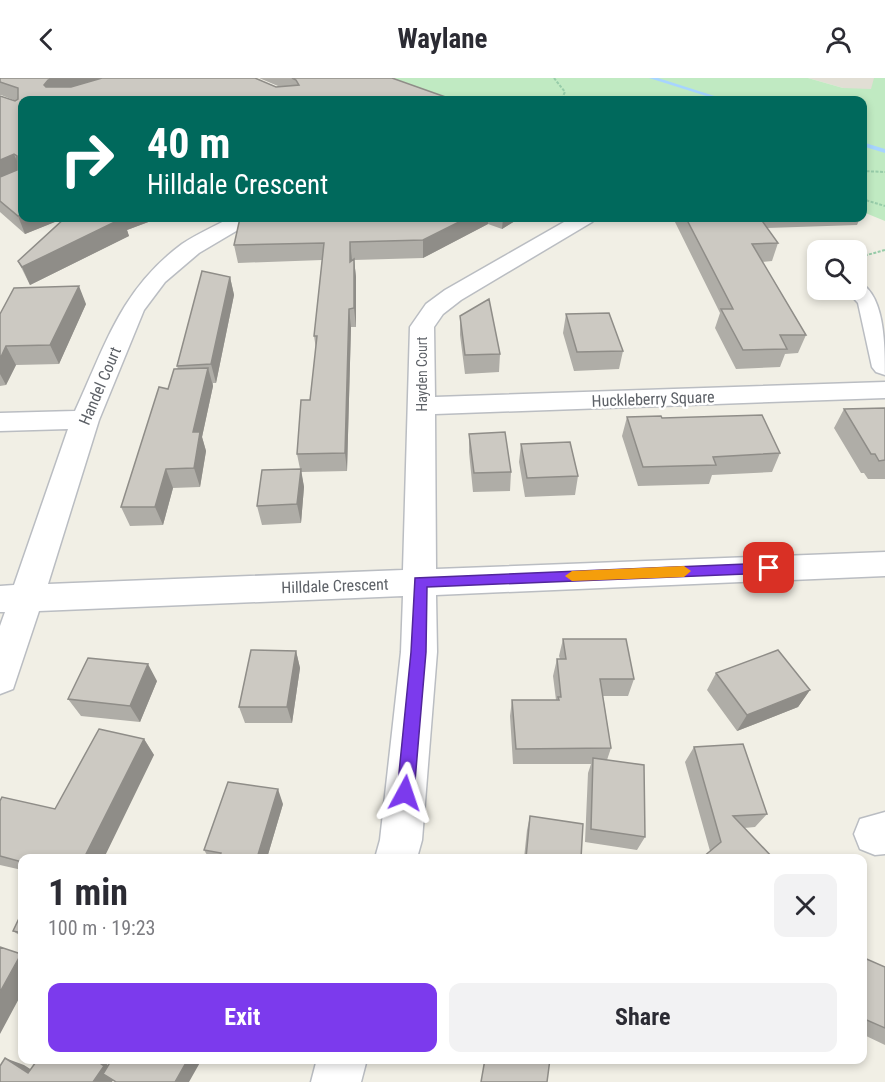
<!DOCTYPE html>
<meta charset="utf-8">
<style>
:root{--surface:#fff;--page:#f2f2f3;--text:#2b2b33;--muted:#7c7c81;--accent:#7c3aed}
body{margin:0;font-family:"Roboto Condensed",sans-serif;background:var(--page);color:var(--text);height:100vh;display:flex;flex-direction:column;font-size:22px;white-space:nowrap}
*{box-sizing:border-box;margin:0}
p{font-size:20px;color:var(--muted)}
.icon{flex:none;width:33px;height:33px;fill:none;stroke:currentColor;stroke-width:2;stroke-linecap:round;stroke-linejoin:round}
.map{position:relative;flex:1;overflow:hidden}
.panel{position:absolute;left:18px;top:776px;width:849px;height:210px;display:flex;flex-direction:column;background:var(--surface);border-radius:12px;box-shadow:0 3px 9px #0003}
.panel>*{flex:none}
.top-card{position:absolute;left:18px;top:18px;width:849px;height:126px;border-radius:12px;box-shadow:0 3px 9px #0003;background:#00695c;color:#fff;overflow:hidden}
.buttons{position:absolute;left:807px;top:162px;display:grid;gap:12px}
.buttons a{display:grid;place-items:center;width:60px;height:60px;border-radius:12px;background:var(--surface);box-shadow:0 3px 9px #0003;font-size:30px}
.pin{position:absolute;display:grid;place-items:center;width:51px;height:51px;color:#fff;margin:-26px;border-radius:12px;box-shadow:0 3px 9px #0006}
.me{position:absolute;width:66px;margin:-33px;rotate:5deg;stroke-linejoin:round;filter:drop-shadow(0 0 4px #0008)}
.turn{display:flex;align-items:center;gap:21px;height:126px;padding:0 30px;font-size:27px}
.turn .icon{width:78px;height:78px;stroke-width:2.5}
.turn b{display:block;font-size:42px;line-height:51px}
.round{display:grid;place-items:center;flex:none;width:63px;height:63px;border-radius:12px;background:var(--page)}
.overview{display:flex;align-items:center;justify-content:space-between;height:102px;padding:0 30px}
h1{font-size:36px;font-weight:700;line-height:45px}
.action{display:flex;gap:12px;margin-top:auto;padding:12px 30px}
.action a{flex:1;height:69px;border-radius:12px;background:var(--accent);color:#fff;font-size:24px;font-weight:700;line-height:69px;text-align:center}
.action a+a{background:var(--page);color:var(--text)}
header{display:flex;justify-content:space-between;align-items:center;height:78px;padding:0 30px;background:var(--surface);font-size:27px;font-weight:700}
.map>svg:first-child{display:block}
</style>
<header><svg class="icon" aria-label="back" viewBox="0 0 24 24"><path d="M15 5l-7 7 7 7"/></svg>Waylane<svg class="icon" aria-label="person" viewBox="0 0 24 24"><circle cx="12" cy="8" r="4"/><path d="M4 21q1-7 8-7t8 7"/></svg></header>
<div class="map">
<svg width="885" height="1004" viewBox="0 0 885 1004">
<rect width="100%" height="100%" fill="#f1efe5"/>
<!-- education -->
<path fill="#e1ded4" d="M 808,0 L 885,0 L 885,22 Z"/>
<!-- green -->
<path fill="#c0eac2" d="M 388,0 L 808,0 L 843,10 L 871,11 L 874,0 L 885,0 L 885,143 L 863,134 L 862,22 L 442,22 Z"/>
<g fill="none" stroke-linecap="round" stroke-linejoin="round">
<!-- stream -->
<path fill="#a7d4ff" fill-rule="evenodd" d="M 649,0 L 658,0 L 727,22 L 719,22 Z
M 862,64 L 885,71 L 885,75 L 862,68 Z"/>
<!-- minor casing -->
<g stroke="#babdc2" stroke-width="3">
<path id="minor" d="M 230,140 L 249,140 L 251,142 L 248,146 L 199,175 L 165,204 L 144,232 L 99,342 L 48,506 L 403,492 L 410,249 L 426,226 L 445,212 L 571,140 L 595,140 L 592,144 L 461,222 L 443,236 L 434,249 L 435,319 L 885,304 L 885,320 L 435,336 L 436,491 L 885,474 L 885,498 L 436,517 L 437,574 L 422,762 L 417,780 L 375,780 L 380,762 L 401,574 L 403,518 L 39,533 L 13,611 L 0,616 L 0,548 L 5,534 L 0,534 L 0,508 L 14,507 L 68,351 L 0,353 L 0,335 L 75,333 C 105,268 121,211 182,166 C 197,156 215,148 230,140 Z
M 856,203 C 885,213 885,267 885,297 L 876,294 L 872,289 L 858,225 L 846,212 L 856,212 Z
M 885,734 L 885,776 L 875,777 L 860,771 L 854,756 L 860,741 Z
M 317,981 L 367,981 L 361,1004 L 311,1004 Z"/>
</g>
<!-- path -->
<path stroke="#97cca9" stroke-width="2" stroke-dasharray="3 1.5" stroke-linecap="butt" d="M 554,0 L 565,14 L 561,22
M 862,93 L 885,94
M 862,121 L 885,128
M 856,180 L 885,172"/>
<!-- minor -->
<use href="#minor" fill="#fff" fill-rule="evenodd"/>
</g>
<!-- wall -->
<path fill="#afada7" d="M 0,0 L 276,9 L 278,8 L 259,0 L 392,0 L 454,22 L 22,22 L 159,140 L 127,152 L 129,158 L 30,207 L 18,183 L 64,140 L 25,156 L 0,134 L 0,18 L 15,23 L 16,23 L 1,17 L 0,17 Z
M 240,140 L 520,140 L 502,151 L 488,146 L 423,180 L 354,182 L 356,199 L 356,249 L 351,249 L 347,393 L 301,394 L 304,409 L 301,445 L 262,447 L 257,428 L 300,391 L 297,376 L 310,322 L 316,271 L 314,258 L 322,182 L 238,185 L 234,167 Z
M 673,140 L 860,140 L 857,147 L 767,150 L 778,165 L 772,183 L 762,184 L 806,257 L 798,275 L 785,276 L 780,289 L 736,291 L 715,250 L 720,235 Z
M 230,199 L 234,217 L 216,305 L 213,305 L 213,308 L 202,359 L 206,373 L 200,409 L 173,410 L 163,447 L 130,448 L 121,429 L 168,311 L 178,291 L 177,288 Z
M 86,226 L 59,286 L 16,287 L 6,307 L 0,308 L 0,236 Z
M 566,236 L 623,273 L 619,291 L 574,293 L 563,255 Z
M 460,238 L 500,276 L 499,294 L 465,296 L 460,257 Z
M 885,330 L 885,401 L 868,401 L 864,395 L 861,395 L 834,350 L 844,331 Z
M 627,339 L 662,340 L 780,375 L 772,394 L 712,397 L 709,406 L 638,408 L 622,358 Z
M 469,356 L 511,394 L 510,413 L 473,414 L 469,374 Z
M 521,366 L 578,398 L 575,417 L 525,419 L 519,384 Z
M 563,561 L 634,601 L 628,618 L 603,618 L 611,670 L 607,682 L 645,759 L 637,772 L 585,764 L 588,695 L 591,686 L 513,686 L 510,638 L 512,622 L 556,622 L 553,598 L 557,581 L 560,581 L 559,578 Z
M 296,573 L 300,590 L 292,645 L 245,645 L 239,629 Z
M 716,595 L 810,612 L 798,629 L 737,653 L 707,612 Z
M 157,603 L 140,644 L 81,638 L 68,621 Z
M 144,661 L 154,677 L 22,780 L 22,792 L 0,787 L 0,723 L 55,731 Z
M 694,669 L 767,736 L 755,749 L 744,750 L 773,780 L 702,780 L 710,773 L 685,684 Z
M 283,726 L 267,780 L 209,780 L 204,772 Z
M 530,738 L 581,780 L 524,780 L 527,752 Z
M 22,834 L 22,859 L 13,853 Z
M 862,879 L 885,889 L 885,967 L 862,956 Z"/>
<!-- shaded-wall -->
<path fill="#8f8d88" d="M 53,0 L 110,0 L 50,22 L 44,7 L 48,2 Z
M 14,76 L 21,93 L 0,101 L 0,82 Z
M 22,136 L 22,140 L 65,140 L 25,156 L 18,138 Z
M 117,140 L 159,140 L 127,152 L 129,158 L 30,207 L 22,189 Z
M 467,140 L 488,140 L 488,146 L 423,180 L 423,162 Z
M 503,140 L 520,140 L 502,151 Z
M 350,164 L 352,182 L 352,202 L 350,184 Z
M 354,181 L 356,199 L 356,249 L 354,230 Z
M 230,199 L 234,217 L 216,305 L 211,286 Z
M 79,208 L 86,226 L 59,286 L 50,267 Z
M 349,231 L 351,249 L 347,393 L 345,375 Z
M 6,268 L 16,287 L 6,307 L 0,296 L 0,281 Z
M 208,290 L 213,308 L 202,359 L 206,373 L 200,409 L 194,390 L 193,354 Z
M 166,391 L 173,410 L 163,447 L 155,429 Z
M 301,391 L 304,409 L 301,445 L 297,426 Z
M 296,573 L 300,590 L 292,645 L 287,629 Z
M 148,586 L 157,603 L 140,644 L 130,628 Z
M 810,612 L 798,629 L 737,653 L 747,637 Z
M 144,661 L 154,677 L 104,780 L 84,780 Z
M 278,711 L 283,726 L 267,780 L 257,780 Z
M 21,876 L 22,877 L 22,915 L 0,956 L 0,914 Z
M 5,980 L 24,987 L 46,1001 L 28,995 Z
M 94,981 L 99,981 L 119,994 L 112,1004 L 93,1004 Z
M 188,981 L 202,981 L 189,1004 L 175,1004 Z"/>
<!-- building -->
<path fill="#ccc9c2" stroke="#8f8d88" stroke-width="1.5" d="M 0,0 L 53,0 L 48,2 L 44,7 L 46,9 L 71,9 L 102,0 L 255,0 L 276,9 L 299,7 L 296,2 L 292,0 L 392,0 L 454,22 L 22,22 L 22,136 L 18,138 L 0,123 L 0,99 L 17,92 L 17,78 L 14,76 L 0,82 L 0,18 L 15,23 L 18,21 L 18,10 L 0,4 Z
M 65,140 L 123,140 L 22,189 L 18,183 Z
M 240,140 L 467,140 L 423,162 L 350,164 L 350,184 L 354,181 L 354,230 L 349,231 L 345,375 L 297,376 L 301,322 L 310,322 L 317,258 L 314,258 L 324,165 L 234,167 Z
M 686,140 L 760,140 L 778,165 L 752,166 L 806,257 L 780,257 L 787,271 L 743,272 L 721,231 L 733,231 Z
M 202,193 L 230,199 L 211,286 L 177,288 Z
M 79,208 L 50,267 L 6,268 L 0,281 L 0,236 L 14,210 Z
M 489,221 L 500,276 L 465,277 L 460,238 Z
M 609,235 L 623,273 L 577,274 L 566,236 Z
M 208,290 L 193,354 L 200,354 L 194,390 L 166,391 L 155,429 L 121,429 L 159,309 L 168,311 L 174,291 Z
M 885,330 L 885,382 L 879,383 L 875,376 L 871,376 L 844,331 Z
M 762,337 L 780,375 L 713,379 L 716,387 L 643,389 L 627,339 L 661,338 L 662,340 Z
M 505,354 L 511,394 L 474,395 L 469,356 Z
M 570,364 L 578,398 L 527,400 L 521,366 Z
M 301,391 L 297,426 L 257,428 L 262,392 Z
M 563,561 L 626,561 L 634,601 L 600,601 L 611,670 L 516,671 L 512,622 L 559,622 L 558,619 L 561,619 L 557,581 L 566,581 Z
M 251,572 L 296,573 L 287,629 L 239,629 Z
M 778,572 L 810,612 L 747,637 L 716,595 Z
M 88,580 L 148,586 L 130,628 L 68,621 Z
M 99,651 L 144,661 L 84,780 L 22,780 L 22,784 L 0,778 L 0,723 L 2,719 L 55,731 Z
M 743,666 L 767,736 L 733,738 L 773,780 L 703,780 L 703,779 L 721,764 L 694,669 Z
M 593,680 L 644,687 L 645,759 L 591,751 Z
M 228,704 L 278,711 L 257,780 L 219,780 L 221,775 L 204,772 Z
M 530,738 L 583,746 L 581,780 L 526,780 Z
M 22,834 L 22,855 L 13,853 Z
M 0,869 L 21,876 L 0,914 Z
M 862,879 L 885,889 L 885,950 L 862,940 Z
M 5,980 L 28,995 L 38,981 L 94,981 L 104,988 L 93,1004 L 0,1004 L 0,988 Z
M 112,981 L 188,981 L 175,1004 L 116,1004 L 103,996 Z
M 485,981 L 550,981 L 547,1004 L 481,1004 Z"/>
<!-- route -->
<path fill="#7c3aed" stroke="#51269a" stroke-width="1.5" d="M 769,485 L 775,490 L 769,495 L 427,509 L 426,574 L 414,715 L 411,721 L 405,723 L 400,721 L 397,715 L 411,574 L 415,500 Z"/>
<!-- slow -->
<path fill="#f59e0b" d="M 684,488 L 691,493 L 684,499 L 572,503 L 565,498 L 572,493 Z"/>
<g text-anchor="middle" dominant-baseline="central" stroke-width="5" stroke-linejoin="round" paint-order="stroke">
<!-- far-street labels -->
<g font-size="14" fill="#5d6167" stroke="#fff">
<text transform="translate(422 296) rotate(-90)">Hayden Court</text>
</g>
<!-- street labels -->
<g font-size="16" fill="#5d6167" stroke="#fff">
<text transform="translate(100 308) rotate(-67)">Handel Court</text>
<text transform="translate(653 321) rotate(-2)">Huckleberry Square</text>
<text transform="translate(335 508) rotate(-2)">Hilldale Crescent</text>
</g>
</g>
</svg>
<div class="buttons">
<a><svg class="icon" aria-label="search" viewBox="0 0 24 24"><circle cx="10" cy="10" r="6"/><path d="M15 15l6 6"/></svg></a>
</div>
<div class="pin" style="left:769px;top:490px;background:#d93025"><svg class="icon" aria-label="arrive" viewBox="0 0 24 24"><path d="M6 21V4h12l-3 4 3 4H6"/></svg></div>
<svg class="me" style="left:405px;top:715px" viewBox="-20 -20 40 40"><path d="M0-17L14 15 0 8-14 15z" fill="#7c3aed" stroke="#fff" stroke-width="4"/></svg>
<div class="top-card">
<div class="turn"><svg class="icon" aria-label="right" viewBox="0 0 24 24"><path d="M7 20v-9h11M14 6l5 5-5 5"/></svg><div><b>40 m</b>Hilldale Crescent</div></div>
</div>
<section class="panel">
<div class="overview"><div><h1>1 min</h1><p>100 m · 19:23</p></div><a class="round"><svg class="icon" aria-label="close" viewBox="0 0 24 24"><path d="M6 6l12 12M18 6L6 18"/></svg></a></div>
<div class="action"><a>Exit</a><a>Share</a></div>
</section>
</div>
